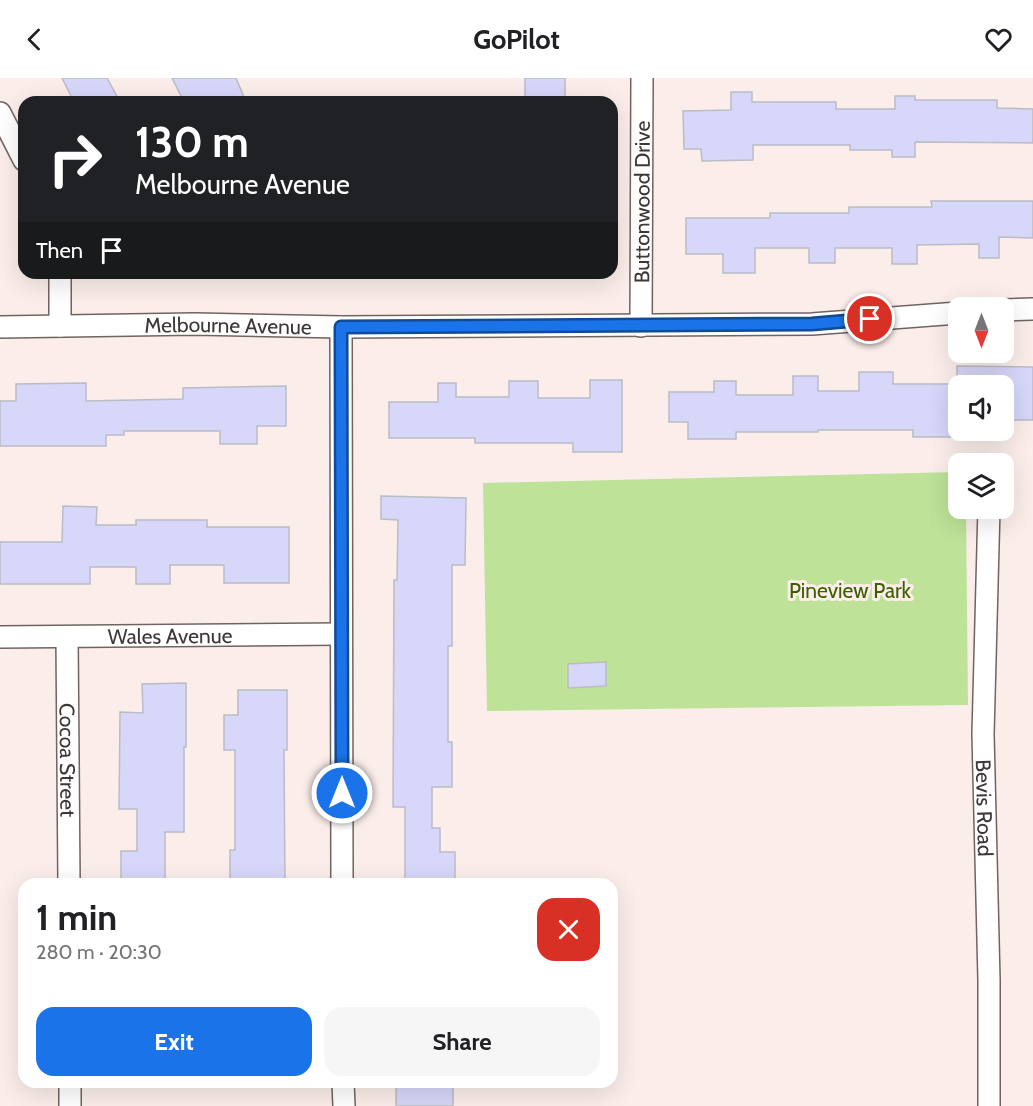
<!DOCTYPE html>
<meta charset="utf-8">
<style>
:root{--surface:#fff;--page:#f6f6f6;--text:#202124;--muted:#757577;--accent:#1a73e8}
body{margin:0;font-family:Cabin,sans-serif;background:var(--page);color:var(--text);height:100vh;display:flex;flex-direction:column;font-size:22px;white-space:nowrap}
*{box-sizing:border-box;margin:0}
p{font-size:20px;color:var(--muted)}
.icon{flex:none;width:33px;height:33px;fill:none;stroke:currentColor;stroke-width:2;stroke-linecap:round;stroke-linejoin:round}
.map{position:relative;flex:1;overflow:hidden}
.details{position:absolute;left:18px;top:800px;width:600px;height:210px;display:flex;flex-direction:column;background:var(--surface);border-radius:18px;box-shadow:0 6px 24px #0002}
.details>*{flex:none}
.hud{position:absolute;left:18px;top:18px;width:600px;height:183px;border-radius:18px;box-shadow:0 6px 24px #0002;background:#202124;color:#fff;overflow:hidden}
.needle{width:39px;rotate:180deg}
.tools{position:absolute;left:948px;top:219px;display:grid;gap:12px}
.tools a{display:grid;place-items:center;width:66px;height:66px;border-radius:12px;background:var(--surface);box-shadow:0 6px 24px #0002;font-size:30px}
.pin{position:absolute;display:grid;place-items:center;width:51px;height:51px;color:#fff;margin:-26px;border:3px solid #fff;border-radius:50%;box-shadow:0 2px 6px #0007}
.me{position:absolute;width:66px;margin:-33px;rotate:0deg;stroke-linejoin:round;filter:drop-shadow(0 0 4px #0008)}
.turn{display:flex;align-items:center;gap:21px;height:126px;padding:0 18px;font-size:27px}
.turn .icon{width:78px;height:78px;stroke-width:2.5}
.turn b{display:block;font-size:42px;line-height:51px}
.then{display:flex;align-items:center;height:57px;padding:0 18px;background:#0003;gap:12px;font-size:22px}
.round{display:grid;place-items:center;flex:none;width:63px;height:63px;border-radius:18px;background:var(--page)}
.summary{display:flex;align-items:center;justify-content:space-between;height:102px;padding:0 18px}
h1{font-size:36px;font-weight:700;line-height:45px}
.cta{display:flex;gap:12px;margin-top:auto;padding:12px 18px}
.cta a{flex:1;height:69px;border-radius:18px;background:var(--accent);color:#fff;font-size:24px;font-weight:700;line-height:69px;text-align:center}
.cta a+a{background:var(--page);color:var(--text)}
header{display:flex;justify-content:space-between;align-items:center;height:78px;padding:0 18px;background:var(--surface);font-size:27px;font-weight:700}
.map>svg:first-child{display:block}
</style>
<header><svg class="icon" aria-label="back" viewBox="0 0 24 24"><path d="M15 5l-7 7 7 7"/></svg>GoPilot<svg class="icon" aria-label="heart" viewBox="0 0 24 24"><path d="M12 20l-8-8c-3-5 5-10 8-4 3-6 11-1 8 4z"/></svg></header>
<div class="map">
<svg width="1033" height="1028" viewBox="0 0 1033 1028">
<rect width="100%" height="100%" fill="#fbeeea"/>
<!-- green -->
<path fill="#bde298" d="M 958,394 L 958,430 L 966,431 L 968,627 L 487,633 L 483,405 Z"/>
<!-- building -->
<path fill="#d6d7f9" stroke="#bbbcc6" stroke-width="1.5" d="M 62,0 L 107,0 L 120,24 L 74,24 Z
M 172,0 L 236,0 L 246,24 L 184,24 Z
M 525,0 L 565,0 L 565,24 L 525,24 Z
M 731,14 L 752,14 L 752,24 L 836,24 L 836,31 L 895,31 L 895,18 L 915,18 L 915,22 L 997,22 L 997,30 L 1033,31 L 1033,65 L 915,64 L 915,79 L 892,79 L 892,72 L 850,72 L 850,67 L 753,67 L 753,82 L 702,83 L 701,71 L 684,71 L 683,33 L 731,32 Z
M 931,123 L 1033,123 L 1033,160 L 999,159 L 999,180 L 979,180 L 979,166 L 917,167 L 917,186 L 892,186 L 892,170 L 835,170 L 835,185 L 809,185 L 809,170 L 755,170 L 755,195 L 723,195 L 723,176 L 686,176 L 686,140 L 770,140 L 770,135 L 849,135 L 849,129 L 932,129 Z
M 957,288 L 1033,289 L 1033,342 L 1004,342 L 1004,308 L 958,308 L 958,359 L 913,359 L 913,352 L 818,352 L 818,354 L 736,354 L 736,361 L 688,361 L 688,344 L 669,344 L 669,314 L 714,314 L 714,303 L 736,303 L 736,317 L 793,317 L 793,298 L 818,298 L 818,313 L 859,313 L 859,294 L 893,294 L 893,306 L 957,306 Z
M 590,302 L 622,302 L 622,374 L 573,374 L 573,365 L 475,365 L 475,360 L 389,360 L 389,324 L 438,324 L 438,305 L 456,305 L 456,319 L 509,319 L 509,303 L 538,303 L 538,320 L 590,320 Z
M 86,305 L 86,323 L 183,321 L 183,310 L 286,308 L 286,348 L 257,348 L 257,366 L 220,366 L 220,353 L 124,353 L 124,357 L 106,357 L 106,368 L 0,368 L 0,323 L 16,323 L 16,306 Z
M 381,418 L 466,420 L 465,487 L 452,487 L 452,568 L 448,568 L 448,664 L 452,664 L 452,709 L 432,709 L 432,750 L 440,750 L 440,774 L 455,774 L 455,806 L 405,806 L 405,729 L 393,729 L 394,502 L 397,502 L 398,442 L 381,441 Z
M 63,428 L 97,429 L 96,447 L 136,447 L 136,442 L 207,442 L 207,449 L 289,449 L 289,505 L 224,505 L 224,487 L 170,487 L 170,506 L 136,506 L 136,489 L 90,489 L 90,506 L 0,506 L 0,464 L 62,464 Z
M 606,584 L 606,608 L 568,610 L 568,586 Z
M 186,605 L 186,669 L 184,669 L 184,754 L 165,754 L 165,806 L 121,806 L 121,773 L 137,773 L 137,731 L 119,731 L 120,634 L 143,635 L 142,606 Z
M 238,612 L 287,612 L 287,672 L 284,672 L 285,806 L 230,806 L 230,772 L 235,772 L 235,672 L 224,672 L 224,637 L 238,637 Z
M 396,1004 L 453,1004 L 453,1028 L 396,1028 Z"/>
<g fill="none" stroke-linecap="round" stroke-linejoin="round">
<!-- minor casing -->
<g stroke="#6f6460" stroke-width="24">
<g id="minor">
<path d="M 0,35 L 24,82"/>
<path d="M 60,195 L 60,248"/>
<path d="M 1004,232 L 1033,231"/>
<path id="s1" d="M 641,248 L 642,0"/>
<path id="s2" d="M 0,249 L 195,246 L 341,249 L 812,246 L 958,235"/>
<path d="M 341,249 L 342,806"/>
<path id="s3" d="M 989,430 L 983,656 L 989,902 L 989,1028"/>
<path id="s4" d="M 0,559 L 340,556"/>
<path id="s5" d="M 67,559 L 69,806"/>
<path d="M 70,1004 L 70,1028"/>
<path d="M 343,1004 L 344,1028"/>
</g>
</g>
<!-- minor -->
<use href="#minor" stroke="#fff" stroke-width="21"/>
</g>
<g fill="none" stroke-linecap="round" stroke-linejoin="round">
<!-- route casing -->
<g stroke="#114b97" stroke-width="15">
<path id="route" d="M 342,715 L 341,249 L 812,246 L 870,241"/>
</g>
<!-- route -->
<use href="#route" stroke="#1a73e8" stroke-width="10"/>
</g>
<g text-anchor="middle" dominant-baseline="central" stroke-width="6" stroke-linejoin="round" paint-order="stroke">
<!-- street labels -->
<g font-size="21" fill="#3d3837" stroke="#fbeeea">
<text stroke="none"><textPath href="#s1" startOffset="124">Buttonwood Drive</textPath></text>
<text stroke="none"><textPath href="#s2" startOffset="228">Melbourne Avenue</textPath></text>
<text stroke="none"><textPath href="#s4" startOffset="170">Wales Avenue</textPath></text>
<text stroke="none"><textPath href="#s5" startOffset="123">Cocoa Street</textPath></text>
<text stroke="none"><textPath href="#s3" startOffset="300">Bevis Road</textPath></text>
</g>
<!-- park labels -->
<g font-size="21" fill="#3d5f00" stroke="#fbeeea">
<text x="850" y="512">Pineview Park</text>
</g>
</g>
</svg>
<div class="tools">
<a><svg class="needle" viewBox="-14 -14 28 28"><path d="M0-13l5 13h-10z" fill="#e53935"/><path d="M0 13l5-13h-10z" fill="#757577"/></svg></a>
<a><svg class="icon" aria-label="sound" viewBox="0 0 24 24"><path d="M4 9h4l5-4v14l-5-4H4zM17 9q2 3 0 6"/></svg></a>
<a><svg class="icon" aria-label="layers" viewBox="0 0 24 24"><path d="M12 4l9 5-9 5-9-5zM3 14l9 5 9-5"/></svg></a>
</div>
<div class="pin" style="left:870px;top:241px;background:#d93025"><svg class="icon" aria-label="arrive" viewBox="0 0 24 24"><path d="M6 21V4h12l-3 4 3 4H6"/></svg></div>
<svg class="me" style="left:342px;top:715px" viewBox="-20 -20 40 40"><circle r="17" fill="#1a73e8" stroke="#fff" stroke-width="3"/><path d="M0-11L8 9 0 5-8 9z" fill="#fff"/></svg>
<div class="hud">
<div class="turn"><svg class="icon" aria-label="right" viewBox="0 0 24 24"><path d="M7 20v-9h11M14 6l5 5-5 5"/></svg><div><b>130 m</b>Melbourne Avenue</div></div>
<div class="then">Then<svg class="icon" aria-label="arrive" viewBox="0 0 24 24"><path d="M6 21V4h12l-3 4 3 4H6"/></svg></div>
</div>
<section class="details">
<div class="summary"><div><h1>1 min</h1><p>280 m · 20:30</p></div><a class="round" style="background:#d93025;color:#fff"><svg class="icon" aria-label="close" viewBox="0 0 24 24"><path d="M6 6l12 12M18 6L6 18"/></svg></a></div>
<div class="cta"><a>Exit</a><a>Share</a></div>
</section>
</div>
